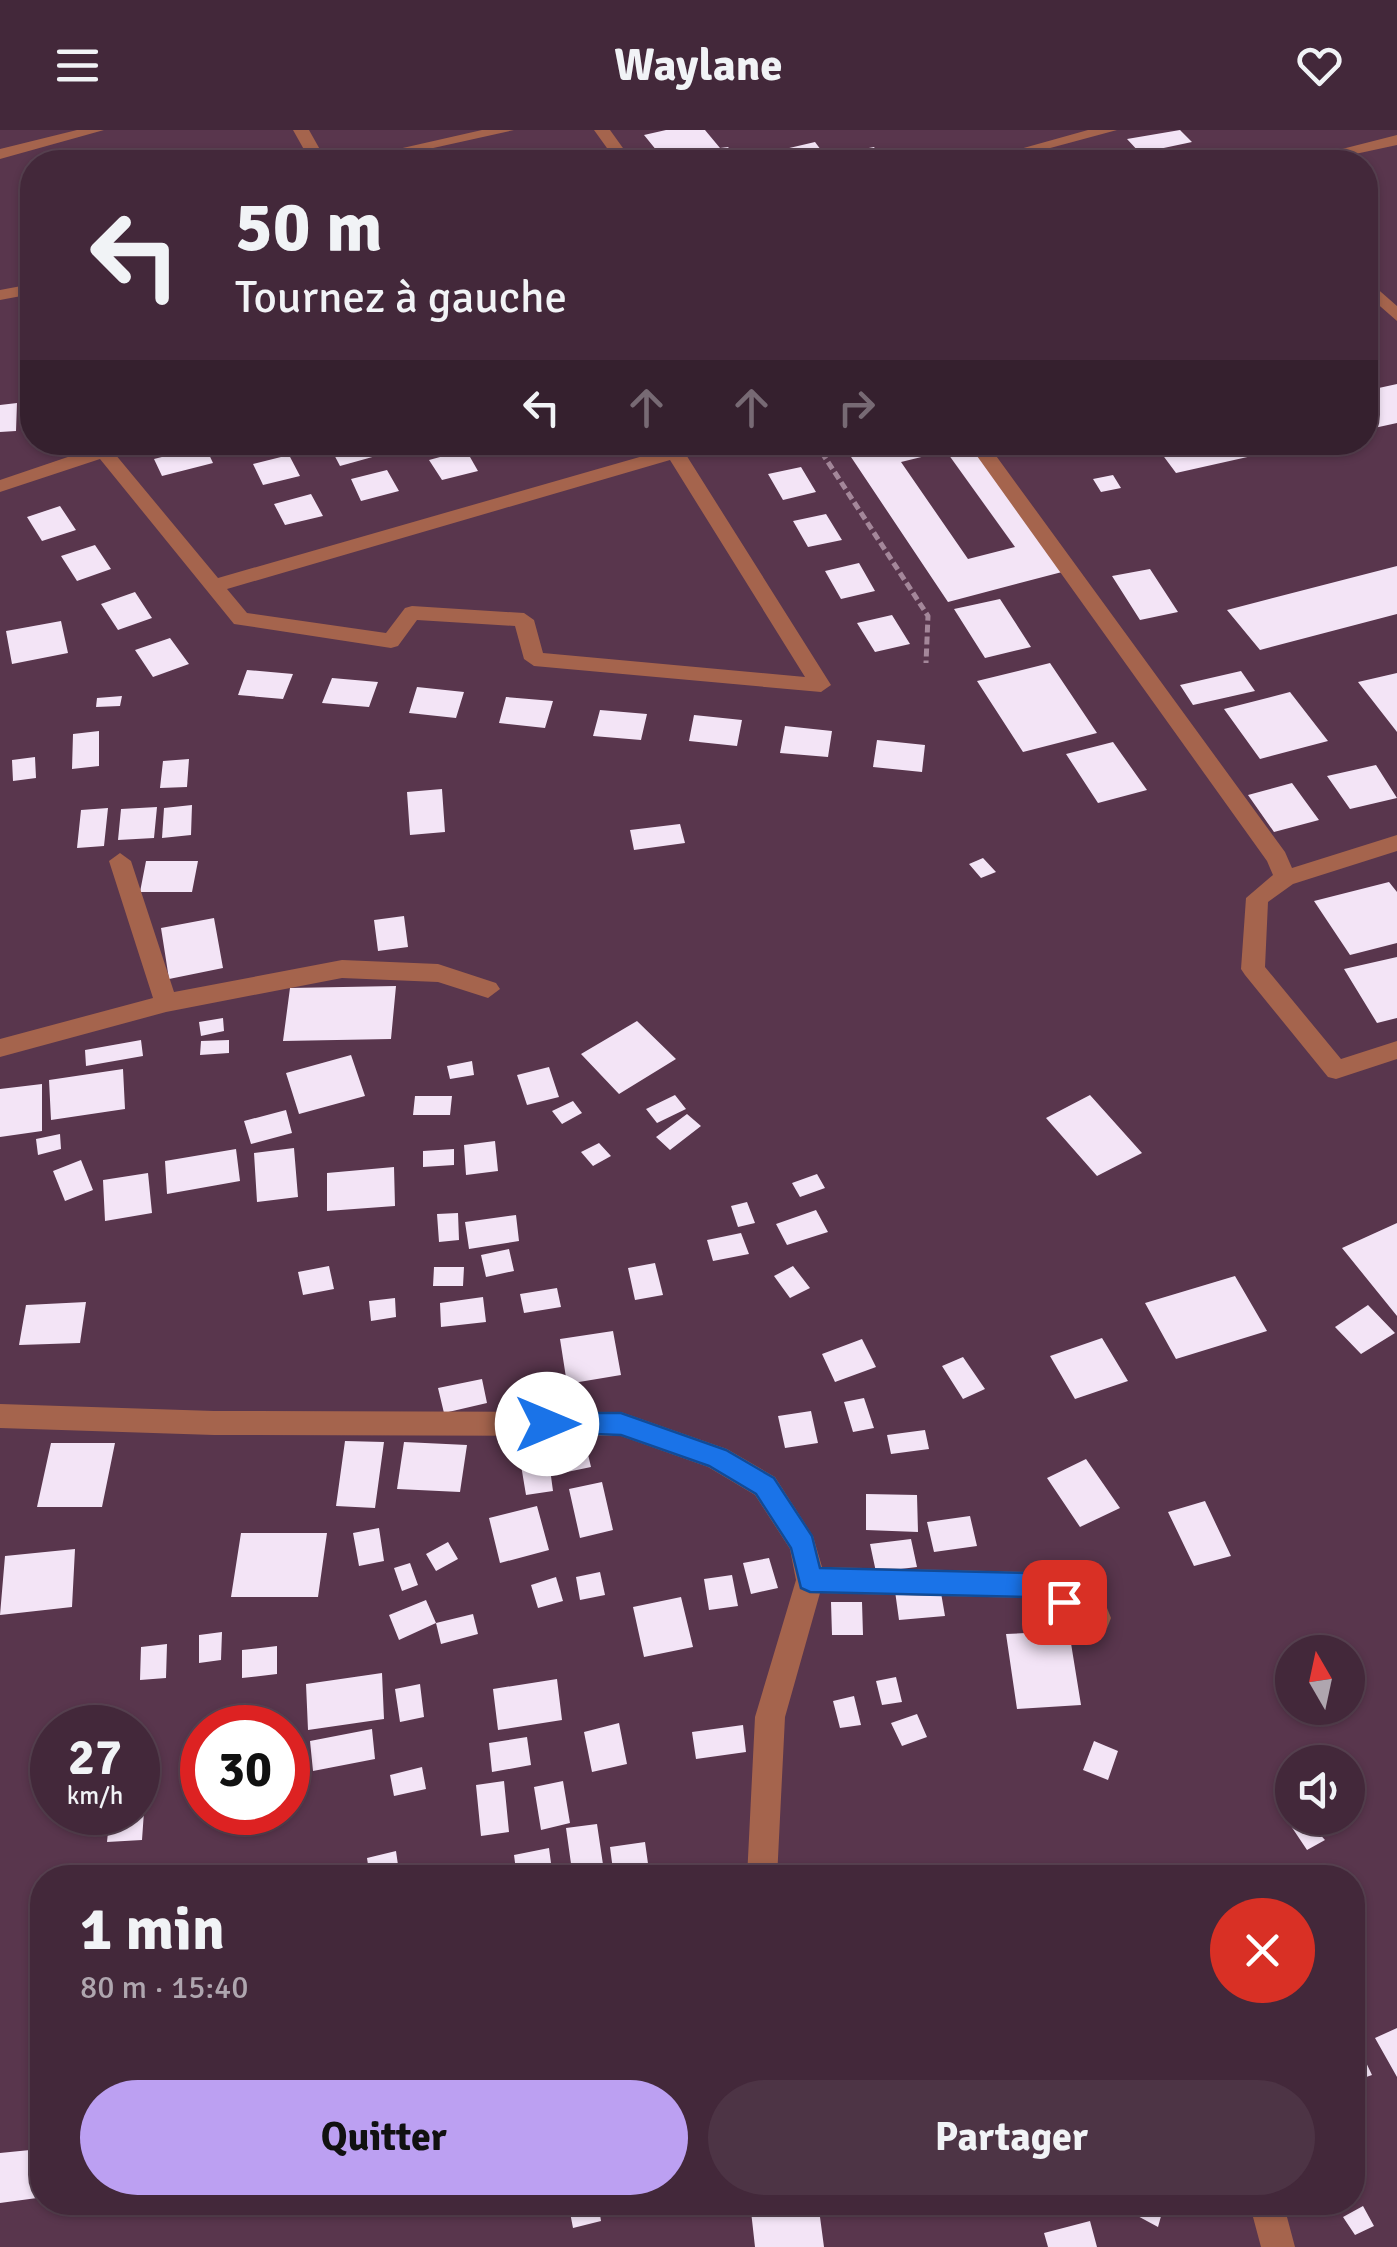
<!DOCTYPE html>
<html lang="fr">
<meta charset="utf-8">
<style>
:root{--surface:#43283a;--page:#4d3445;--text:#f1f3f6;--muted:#afa6af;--line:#5b4454;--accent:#bca0f2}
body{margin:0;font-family:Signika,sans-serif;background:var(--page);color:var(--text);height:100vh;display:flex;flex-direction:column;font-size:38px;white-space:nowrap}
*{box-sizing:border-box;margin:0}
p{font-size:32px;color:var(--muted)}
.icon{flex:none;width:55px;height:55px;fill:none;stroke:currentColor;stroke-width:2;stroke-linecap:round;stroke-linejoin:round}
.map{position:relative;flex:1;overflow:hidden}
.drawer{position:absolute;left:30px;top:1735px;width:1335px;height:350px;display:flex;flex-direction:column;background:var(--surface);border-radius:40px;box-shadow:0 2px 8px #0004,0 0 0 2px var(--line)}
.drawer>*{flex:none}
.top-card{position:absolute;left:20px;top:20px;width:1358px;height:305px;border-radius:40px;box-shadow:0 2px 8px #0004,0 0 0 2px var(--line);background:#43283a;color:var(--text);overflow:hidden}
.needle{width:65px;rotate:351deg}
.fabs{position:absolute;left:1275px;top:1505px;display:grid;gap:20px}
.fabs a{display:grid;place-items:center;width:90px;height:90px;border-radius:50%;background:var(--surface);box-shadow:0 2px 8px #0004,0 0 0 2px var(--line);font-size:50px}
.speed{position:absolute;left:30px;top:1575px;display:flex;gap:20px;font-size:50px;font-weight:700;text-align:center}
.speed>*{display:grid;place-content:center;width:130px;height:130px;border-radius:50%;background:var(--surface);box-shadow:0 2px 8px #0004,0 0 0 2px var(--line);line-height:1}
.speed small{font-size:25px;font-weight:400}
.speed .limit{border:15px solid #d22;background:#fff;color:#111}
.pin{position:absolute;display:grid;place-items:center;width:85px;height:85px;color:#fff;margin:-42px;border-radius:20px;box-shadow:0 5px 15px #0006}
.me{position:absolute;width:110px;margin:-55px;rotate:90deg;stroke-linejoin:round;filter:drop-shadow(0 0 8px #0008)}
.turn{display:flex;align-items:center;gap:35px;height:210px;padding:0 50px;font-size:45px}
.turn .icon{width:130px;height:130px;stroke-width:2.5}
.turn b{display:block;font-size:70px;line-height:85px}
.lanes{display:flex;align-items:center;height:95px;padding:0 50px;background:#0003;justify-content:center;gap:50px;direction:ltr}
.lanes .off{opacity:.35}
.round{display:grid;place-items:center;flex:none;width:105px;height:105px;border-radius:52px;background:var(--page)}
.headline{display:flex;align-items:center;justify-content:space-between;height:170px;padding:0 50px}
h1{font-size:60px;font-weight:700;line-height:75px}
.action{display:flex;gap:20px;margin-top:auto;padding:20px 50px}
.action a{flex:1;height:115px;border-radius:60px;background:var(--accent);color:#111;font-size:40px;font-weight:700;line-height:115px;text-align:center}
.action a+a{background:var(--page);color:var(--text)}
header{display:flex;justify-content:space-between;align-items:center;height:130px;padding:0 50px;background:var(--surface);font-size:45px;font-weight:700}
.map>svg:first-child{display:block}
</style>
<header><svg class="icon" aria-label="menu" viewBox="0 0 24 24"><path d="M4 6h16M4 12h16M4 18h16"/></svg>Waylane<svg class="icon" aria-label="heart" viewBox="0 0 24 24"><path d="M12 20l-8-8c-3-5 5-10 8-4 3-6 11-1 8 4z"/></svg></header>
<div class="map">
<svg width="1397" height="2117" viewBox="0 0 1397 2117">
<rect width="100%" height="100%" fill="#59364d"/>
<!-- building -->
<path fill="#f3e4f6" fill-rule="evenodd" d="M 666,0 L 705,0 L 720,18 L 728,17 L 741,32 L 666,32 L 644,5 Z
M 1180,0 L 1192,12 L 1140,23 L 1127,9 Z
M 815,12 L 830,32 L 795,32 L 785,19 Z
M 874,17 L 884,32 L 849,32 L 843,23 Z
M 1397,254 L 1397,293 L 1365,300 L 1365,261 Z
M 17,273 L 16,301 L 0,302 L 0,275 Z
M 340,312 L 368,312 L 376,326 L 340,336 L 329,315 Z
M 505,312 L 546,312 L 550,318 L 514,327 Z
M 746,312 L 782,312 L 786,319 L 754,326 Z
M 841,312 L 969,312 L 1062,442 L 948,472 ZM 946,321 L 1015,417 L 968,429 L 901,332 Z
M 1153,312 L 1304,312 L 1305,314 L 1176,343 Z
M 205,316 L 213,333 L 162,346 L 154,329 Z
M 466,320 L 478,341 L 442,350 L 429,330 Z
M 289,325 L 300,346 L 263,355 L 253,334 Z
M 801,337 L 816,362 L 783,370 L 768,344 Z
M 387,340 L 399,361 L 361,371 L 351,349 Z
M 1113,345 L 1121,358 L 1101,362 L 1093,349 Z
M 311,364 L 323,386 L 285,395 L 274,374 Z
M 60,376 L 76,400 L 42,411 L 27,387 Z
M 826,384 L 842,410 L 808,417 L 793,391 Z
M 95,415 L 111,439 L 77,451 L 61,426 Z
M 859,433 L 875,461 L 841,469 L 825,441 Z
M 1397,436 L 1397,484 L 1260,520 L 1227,480 Z
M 1150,439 L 1178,482 L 1140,490 L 1112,446 Z
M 135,462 L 152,488 L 118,500 L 101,474 Z
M 1000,469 L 1031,517 L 985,528 L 954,479 Z
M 892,485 L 910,514 L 875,522 L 857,493 Z
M 61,491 L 68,523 L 12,534 L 6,501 Z
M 170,508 L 189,534 L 153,547 L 135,520 Z
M 1050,533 L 1097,603 L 1023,622 L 977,551 Z
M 247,540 L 293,544 L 283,569 L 238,565 Z
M 1241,541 L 1255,561 L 1193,575 L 1180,555 Z
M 1397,543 L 1397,602 L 1358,552 Z
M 332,548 L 378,552 L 369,577 L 322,573 Z
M 417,557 L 464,562 L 456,588 L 409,583 Z
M 1290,562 L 1328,611 L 1260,629 L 1224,579 Z
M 122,566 L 120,576 L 96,577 L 97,568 Z
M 506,567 L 553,571 L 545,598 L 499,593 Z
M 600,580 L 647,584 L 641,610 L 593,606 Z
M 694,585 L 742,590 L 737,616 L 689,611 Z
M 785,596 L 832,601 L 828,627 L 780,623 Z
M 99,601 L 99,636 L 72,639 L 73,604 Z
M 877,610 L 925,615 L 922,642 L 873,637 Z
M 1113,612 L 1147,660 L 1098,673 L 1066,624 Z
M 35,627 L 36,648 L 13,651 L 12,630 Z
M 189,629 L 187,657 L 160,658 L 163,631 Z
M 1376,635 L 1397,668 L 1350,679 L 1327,646 Z
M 1292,653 L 1319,690 L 1274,702 L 1248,665 Z
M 442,659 L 445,702 L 410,705 L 407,662 Z
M 192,675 L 191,705 L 162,708 L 164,678 Z
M 157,677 L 154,708 L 118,710 L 121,679 Z
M 108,678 L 104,716 L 77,718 L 81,680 Z
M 680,694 L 685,713 L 634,720 L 630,700 Z
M 983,728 L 996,742 L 981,748 L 969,734 Z
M 146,731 L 198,731 L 192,762 L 140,762 Z
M 1389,752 L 1397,762 L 1397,813 L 1350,825 L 1314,771 Z
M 404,786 L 408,817 L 378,821 L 374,790 Z
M 214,788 L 223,838 L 169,849 L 161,798 Z
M 1397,827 L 1397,888 L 1377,893 L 1344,839 Z
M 396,856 L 391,909 L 283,911 L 290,858 Z
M 223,888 L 224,901 L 201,906 L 199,892 Z
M 637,891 L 676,929 L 619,964 L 581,924 Z
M 141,910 L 143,926 L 86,936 L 85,920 Z
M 229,910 L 229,923 L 200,925 L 201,911 Z
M 351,925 L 365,966 L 299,984 L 286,943 Z
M 472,931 L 474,945 L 450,949 L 447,936 Z
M 549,937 L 559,967 L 527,975 L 517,945 Z
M 123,939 L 125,979 L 51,990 L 49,950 Z
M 42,954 L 42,1001 L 0,1007 L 0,959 Z
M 675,965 L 686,979 L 657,993 L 646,979 Z
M 1090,965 L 1142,1023 L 1097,1046 L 1046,988 Z
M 415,966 L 452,966 L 450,985 L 413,985 Z
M 573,971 L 582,983 L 562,994 L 552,981 Z
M 286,980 L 292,1003 L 251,1014 L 244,991 Z
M 687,984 L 701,996 L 670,1020 L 656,1007 Z
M 60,1004 L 61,1019 L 38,1025 L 36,1009 Z
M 495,1011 L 498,1041 L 466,1045 L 464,1015 Z
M 599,1013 L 611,1026 L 593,1036 L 581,1022 Z
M 294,1018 L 298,1067 L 257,1072 L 254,1023 Z
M 236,1019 L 240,1051 L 167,1064 L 165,1031 Z
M 454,1019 L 454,1035 L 423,1037 L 423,1021 Z
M 81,1030 L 93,1060 L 65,1071 L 53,1041 Z
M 394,1037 L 395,1076 L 327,1081 L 327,1043 Z
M 148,1043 L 152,1083 L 105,1091 L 103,1050 Z
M 817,1044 L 825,1058 L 800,1067 L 792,1053 Z
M 747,1072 L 755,1093 L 738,1097 L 731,1076 Z
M 816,1080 L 828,1102 L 787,1115 L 776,1094 Z
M 458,1083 L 459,1110 L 439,1112 L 437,1084 Z
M 516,1085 L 519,1111 L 469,1119 L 465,1092 Z
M 1397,1093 L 1397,1186 L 1342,1118 Z
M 741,1103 L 749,1124 L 713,1131 L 707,1110 Z
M 509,1119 L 514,1141 L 486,1147 L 481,1125 Z
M 655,1133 L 663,1165 L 635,1170 L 628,1138 Z
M 329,1136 L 334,1159 L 303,1165 L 298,1142 Z
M 793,1136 L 810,1158 L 790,1168 L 774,1146 Z
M 434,1137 L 464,1137 L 463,1156 L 433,1156 Z
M 1235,1146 L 1267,1201 L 1176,1229 L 1145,1173 Z
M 557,1158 L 561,1177 L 524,1183 L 520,1164 Z
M 483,1167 L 486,1192 L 441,1197 L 440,1173 Z
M 395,1168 L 396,1187 L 371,1191 L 369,1171 Z
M 86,1172 L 80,1213 L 19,1215 L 26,1175 Z
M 1368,1175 L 1395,1203 L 1361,1224 L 1335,1197 Z
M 613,1201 L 621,1245 L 567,1254 L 560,1209 Z
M 1102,1208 L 1128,1251 L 1075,1269 L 1050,1226 Z
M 862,1209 L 876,1237 L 835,1252 L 822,1224 Z
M 963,1227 L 985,1259 L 963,1269 L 942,1236 Z
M 482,1249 L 487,1273 L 444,1283 L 438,1258 Z
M 864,1268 L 874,1298 L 853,1302 L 844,1272 Z
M 811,1281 L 818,1313 L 785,1318 L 778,1286 Z
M 925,1300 L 929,1319 L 891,1324 L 887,1305 Z
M 345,1311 L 384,1312 L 375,1378 L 336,1376 Z
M 404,1312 L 467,1315 L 460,1362 L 397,1359 Z
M 585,1312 L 591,1337 L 567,1342 L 562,1317 Z
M 51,1313 L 115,1313 L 102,1377 L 37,1377 Z
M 548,1324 L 553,1361 L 526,1365 L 520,1329 Z
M 1086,1329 L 1120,1378 L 1080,1397 L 1047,1348 Z
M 602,1352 L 613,1400 L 580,1408 L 569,1359 Z
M 866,1364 L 917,1365 L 918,1402 L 866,1400 Z
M 1205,1371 L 1231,1426 L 1194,1436 L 1168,1382 Z
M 537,1376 L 549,1420 L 500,1433 L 489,1388 Z
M 970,1386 L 977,1416 L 934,1422 L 927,1392 Z
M 379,1398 L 384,1431 L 359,1436 L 353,1403 Z
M 241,1403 L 327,1403 L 318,1467 L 231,1467 Z
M 911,1409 L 917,1437 L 876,1442 L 870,1414 Z
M 448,1412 L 458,1429 L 436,1441 L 426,1424 Z
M 75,1419 L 72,1477 L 0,1485 L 5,1426 Z
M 769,1428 L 778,1458 L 751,1464 L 743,1433 Z
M 410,1433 L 418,1455 L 402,1461 L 394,1438 Z
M 600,1442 L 605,1465 L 580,1470 L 576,1447 Z
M 732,1445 L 738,1476 L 709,1480 L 704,1449 Z
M 556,1447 L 563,1471 L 538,1478 L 531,1455 Z
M 940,1457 L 945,1486 L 899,1490 L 895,1461 Z
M 681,1467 L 693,1517 L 644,1527 L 633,1477 Z
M 426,1470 L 436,1493 L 399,1510 L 389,1485 Z
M 831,1472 L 862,1472 L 863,1505 L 832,1505 Z
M 473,1484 L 478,1504 L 441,1514 L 436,1493 Z
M 1069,1501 L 1081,1575 L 1017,1579 L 1006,1504 Z
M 222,1502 L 221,1530 L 199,1533 L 199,1505 Z
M 167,1514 L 166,1548 L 140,1550 L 141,1517 Z
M 277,1516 L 277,1544 L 242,1548 L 242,1520 Z
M 382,1543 L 384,1589 L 308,1600 L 306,1554 Z
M 896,1547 L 902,1572 L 882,1575 L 876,1551 Z
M 557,1549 L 562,1590 L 498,1600 L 493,1559 Z
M 420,1554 L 424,1587 L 400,1592 L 395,1559 Z
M 854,1566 L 861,1595 L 840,1598 L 833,1571 Z
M 917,1584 L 927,1607 L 902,1616 L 891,1593 Z
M 619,1593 L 627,1634 L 592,1642 L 584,1602 Z
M 743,1595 L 746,1622 L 696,1629 L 692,1602 Z
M 372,1599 L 375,1629 L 313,1641 L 310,1611 Z
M 527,1607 L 531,1635 L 492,1642 L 489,1613 Z
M 1094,1611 L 1118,1621 L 1108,1650 L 1083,1640 Z
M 422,1637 L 426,1659 L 394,1666 L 390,1645 Z
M 504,1651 L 509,1702 L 481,1706 L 476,1655 Z
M 563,1651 L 570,1693 L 541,1700 L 534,1657 Z
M 146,1653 L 142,1710 L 107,1712 L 110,1682 L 138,1682 L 138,1654 Z
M 1305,1688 L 1325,1710 L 1307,1720 L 1291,1696 Z
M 597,1694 L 605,1748 L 573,1748 L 566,1698 Z
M 645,1712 L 650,1748 L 614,1748 L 610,1717 Z
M 549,1718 L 553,1748 L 517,1748 L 514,1725 Z
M 396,1721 L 399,1742 L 370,1748 L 367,1728 Z
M 1330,1734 L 1336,1748 L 1312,1748 L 1309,1739 Z
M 908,1739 L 910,1748 L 868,1748 L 867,1745 Z
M 1397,1898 L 1397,1947 L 1375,1908 Z
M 1352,1903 L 1372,1945 L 1352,1952 Z
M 40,2019 L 37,2068 L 0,2073 L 0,2023 Z
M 568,2072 L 598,2072 L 601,2091 L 573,2098 Z
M 750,2072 L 818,2072 L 824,2117 L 755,2117 Z
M 1122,2072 L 1165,2072 L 1158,2097 L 1121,2077 Z
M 1363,2076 L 1374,2096 L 1355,2105 L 1343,2087 Z
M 1090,2091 L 1097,2117 L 1048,2117 L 1044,2103 Z"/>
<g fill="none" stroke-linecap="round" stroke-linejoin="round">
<!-- path -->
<path stroke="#a4879a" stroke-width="5" stroke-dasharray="8 4" stroke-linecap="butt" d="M 815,312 L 928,486 L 926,533"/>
<!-- minor -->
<path fill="#a5644d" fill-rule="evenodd" d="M 77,0 L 104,0 L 0,29 L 0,19 Z
M 293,0 L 309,0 L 327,32 L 311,32 Z
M 482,0 L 514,0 L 370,32 L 341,32 Z
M 594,0 L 610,0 L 633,32 L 617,32 Z
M 1088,0 L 1117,0 L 1028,24 L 1020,19 Z
M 1397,5 L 1397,15 L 1318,32 L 1291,32 Z
M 1365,148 L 1397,176 L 1397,191 L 1365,163 Z
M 32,154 L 32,164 L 0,170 L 0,160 Z
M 112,312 L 141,312 L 115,324 L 218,448 L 664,320 L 659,312 L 678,312 L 831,555 L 821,562 L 534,536 L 524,529 L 515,496 L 417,490 L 398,516 L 391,518 L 234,494 L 100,329 L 0,362 L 0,350 ZM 670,330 L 805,547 L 543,523 L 534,490 L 524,483 L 412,476 L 405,478 L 386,503 L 247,483 L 227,459 Z
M 967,312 L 986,312 L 1285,722 L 1292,738 L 1397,705 L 1397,721 L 1293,754 L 1268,772 L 1265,837 L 1341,929 L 1397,911 L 1397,929 L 1336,949 L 1328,947 L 1245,845 L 1241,839 L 1246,768 L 1273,745 L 1267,731 Z
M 120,723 L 131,731 L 174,862 L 342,830 L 438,834 L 496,853 L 500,859 L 488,868 L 438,852 L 342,848 L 166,882 L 0,927 L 0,909 L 153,868 L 109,731 Z
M 0,1274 L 214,1281 L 621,1282 L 727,1319 L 775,1347 L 813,1406 L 822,1437 L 1030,1442 L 1107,1478 L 1111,1488 L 1107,1498 L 1097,1501 L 1028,1468 L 820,1463 L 785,1587 L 777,1748 L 747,1748 L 755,1587 L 796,1450 L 790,1419 L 755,1365 L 708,1337 L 621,1306 L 214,1305 L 0,1298 Z
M 1249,2072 L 1283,2072 L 1295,2117 L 1261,2117 Z"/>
</g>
<!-- route -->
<path fill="#1a73e8" stroke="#114b97" stroke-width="2.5" d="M 547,1283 L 621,1283 L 726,1320 L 774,1348 L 812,1406 L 820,1438 L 1030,1443 L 1073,1463 L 1077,1472 L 1073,1480 L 1064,1484 L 1028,1467 L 810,1462 L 801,1458 L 791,1418 L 756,1364 L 709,1336 L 621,1305 L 539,1302 L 535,1294 L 539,1286 Z"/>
</svg>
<div class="fabs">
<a><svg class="needle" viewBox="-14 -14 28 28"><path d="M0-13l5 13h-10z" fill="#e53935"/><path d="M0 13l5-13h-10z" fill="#afa6af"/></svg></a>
<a><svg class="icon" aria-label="sound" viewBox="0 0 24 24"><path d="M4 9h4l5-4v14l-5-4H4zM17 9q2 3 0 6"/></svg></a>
</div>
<div class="speed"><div>27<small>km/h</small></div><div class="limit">30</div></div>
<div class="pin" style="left:1064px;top:1472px;background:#d93025"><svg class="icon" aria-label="arrive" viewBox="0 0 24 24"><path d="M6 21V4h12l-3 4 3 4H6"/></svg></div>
<svg class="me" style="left:547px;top:1294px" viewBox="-20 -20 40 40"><circle r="19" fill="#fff"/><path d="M0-13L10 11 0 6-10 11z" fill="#1a73e8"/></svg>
<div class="top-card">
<div class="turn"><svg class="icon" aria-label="left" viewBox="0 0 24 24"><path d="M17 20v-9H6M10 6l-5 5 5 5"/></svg><div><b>50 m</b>Tournez à gauche</div></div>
<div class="lanes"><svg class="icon" aria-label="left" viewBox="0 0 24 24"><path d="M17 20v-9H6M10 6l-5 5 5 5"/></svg><svg class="icon off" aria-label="ahead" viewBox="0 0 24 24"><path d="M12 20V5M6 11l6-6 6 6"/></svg><svg class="icon off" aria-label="ahead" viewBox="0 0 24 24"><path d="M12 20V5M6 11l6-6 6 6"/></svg><svg class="icon off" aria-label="right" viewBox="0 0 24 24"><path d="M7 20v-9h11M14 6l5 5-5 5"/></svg></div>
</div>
<section class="drawer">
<div class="headline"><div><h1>1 min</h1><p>80 m · 15:40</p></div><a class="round" style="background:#d93025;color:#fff"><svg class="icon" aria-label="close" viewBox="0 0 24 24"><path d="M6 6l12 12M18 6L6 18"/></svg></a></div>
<div class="action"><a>Quitter</a><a>Partager</a></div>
</section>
</div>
